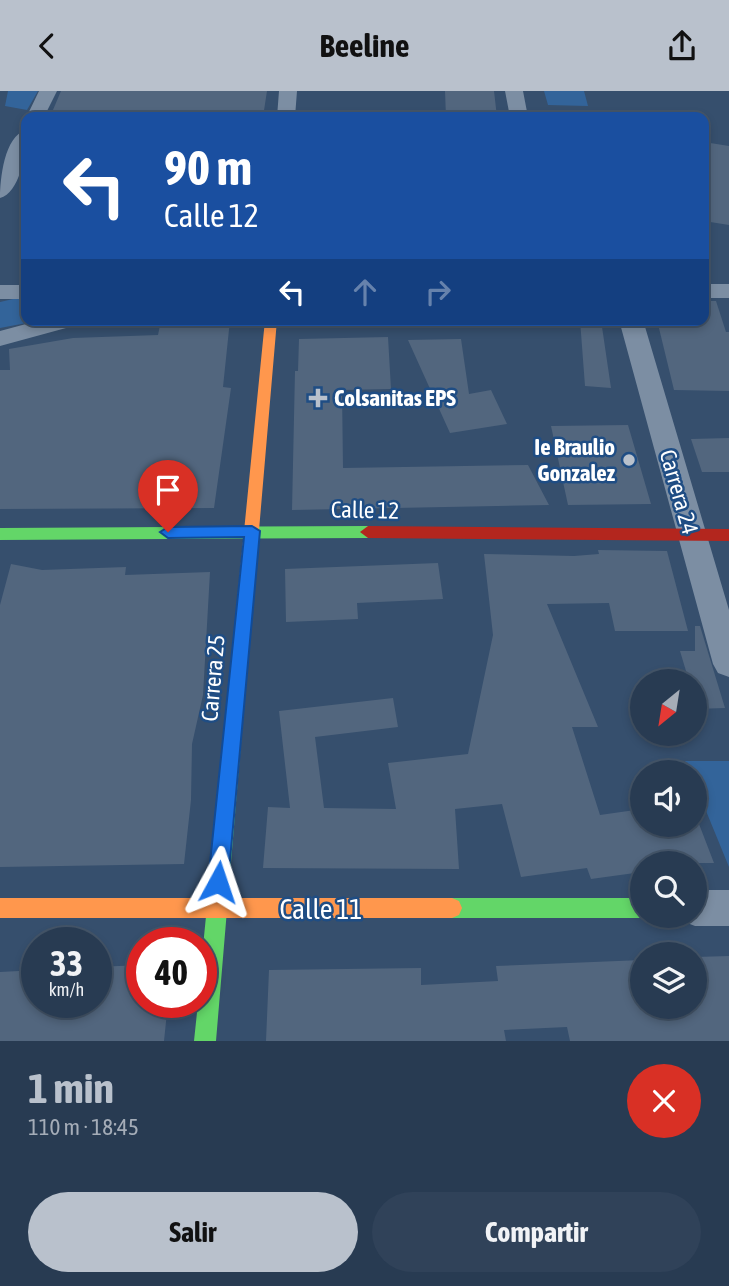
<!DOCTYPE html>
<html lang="es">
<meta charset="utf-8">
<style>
:root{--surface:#283b52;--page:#304259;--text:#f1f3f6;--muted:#a5adb8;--line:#445569;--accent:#b9c1cc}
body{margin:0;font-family:"Asap Condensed",sans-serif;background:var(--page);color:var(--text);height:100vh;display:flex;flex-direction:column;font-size:26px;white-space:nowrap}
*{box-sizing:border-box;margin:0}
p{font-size:23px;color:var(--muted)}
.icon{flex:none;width:38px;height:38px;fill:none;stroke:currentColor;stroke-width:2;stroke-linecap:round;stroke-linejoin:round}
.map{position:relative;height:950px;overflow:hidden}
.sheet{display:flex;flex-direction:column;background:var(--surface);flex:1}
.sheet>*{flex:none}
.hud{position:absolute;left:21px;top:21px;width:688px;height:214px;border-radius:14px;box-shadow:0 4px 10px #0003,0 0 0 2px var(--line);background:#1a4fa0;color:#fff;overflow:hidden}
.needle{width:46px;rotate:210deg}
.buttons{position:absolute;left:630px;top:578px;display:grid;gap:14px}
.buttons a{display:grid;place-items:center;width:77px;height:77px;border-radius:50%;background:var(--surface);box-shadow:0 4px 10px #0003,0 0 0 2px var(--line);font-size:35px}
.speed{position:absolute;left:21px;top:836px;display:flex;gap:14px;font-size:35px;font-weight:700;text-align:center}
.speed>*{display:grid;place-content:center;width:91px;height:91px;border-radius:50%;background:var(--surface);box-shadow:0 4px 10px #0003,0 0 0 2px var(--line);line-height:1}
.speed small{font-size:18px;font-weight:400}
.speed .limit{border:10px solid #d22;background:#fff;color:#111}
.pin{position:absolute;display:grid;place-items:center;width:60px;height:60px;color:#fff;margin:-72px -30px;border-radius:50% 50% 50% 0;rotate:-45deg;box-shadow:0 0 7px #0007}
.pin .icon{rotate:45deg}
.me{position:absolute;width:77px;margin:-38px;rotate:5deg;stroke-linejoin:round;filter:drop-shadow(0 0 5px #0008)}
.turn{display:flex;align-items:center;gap:24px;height:147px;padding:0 28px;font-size:32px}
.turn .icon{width:91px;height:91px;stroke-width:2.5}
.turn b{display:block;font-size:49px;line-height:60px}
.lanes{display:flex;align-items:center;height:66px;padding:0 28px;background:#0003;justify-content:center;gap:35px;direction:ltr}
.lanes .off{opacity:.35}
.round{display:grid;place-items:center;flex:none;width:74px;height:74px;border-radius:37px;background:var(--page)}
.summary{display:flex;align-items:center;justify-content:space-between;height:119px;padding:0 28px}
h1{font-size:42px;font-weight:700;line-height:52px;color:var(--accent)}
.button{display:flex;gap:14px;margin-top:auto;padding:14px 28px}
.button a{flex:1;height:80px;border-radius:42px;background:var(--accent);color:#111;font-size:28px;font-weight:700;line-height:80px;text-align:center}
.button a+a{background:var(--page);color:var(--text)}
header{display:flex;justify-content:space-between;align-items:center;height:91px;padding:0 28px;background:var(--accent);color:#111;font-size:32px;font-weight:700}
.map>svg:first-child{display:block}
</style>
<header><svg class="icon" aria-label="back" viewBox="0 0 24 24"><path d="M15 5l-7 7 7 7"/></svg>Beeline<svg class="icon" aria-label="share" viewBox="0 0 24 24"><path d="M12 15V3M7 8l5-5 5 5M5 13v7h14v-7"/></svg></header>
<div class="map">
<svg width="729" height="950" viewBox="0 0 729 950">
<rect width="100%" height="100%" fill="#364f6d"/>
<!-- green -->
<path fill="#33649a" d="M 8,0 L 38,0 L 27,19 L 5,15 Z
M 544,0 L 584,0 L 588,15 L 548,14 Z
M 26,205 L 26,229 L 37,230 L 0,237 L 0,211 Z
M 685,670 L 729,670 L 729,776 L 695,693 L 695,681 L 690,681 Z"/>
<!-- building -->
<path fill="#52667e" d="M 61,0 L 267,0 L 263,26 L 50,26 Z
M 445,0 L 494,0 L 497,26 L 446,26 Z
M 704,51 L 729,55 L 729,134 L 704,130 Z
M 704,210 L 716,210 L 726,241 L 729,241 L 729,300 L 674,299 L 657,229 L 704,229 Z
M 161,229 L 230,229 L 223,296 L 231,297 L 214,417 L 0,418 L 0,279 L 10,279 L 9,258 L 73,247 L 158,244 Z
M 580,229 L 601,229 L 611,297 L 585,295 Z
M 388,246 L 391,298 L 342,299 L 343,377 L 528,374 L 549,414 L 292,419 L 295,280 L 298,280 L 299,248 Z
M 461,248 L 469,303 L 491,299 L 507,333 L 450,342 L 408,249 Z
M 628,334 L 651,413 L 568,414 L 551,335 Z
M 729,347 L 729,381 L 702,381 L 691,348 Z
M 598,459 L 667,460 L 688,540 L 615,540 L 609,512 L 547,513 L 598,636 L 572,636 L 600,724 L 642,718 L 642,733 L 699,733 L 714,772 L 642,772 L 642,781 L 591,788 L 587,777 L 521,786 L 502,713 L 455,718 L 459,778 L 263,777 L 268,716 L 290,717 L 279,620 L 393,607 L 398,636 L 315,646 L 324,717 L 396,718 L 388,672 L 468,663 L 493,544 L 484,463 L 574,465 L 599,463 Z
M 438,472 L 443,508 L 357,512 L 358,528 L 286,531 L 285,478 Z
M 11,473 L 42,479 L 126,476 L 125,484 L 210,481 L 203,604 L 192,653 L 191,709 L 184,773 L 0,776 L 0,514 Z
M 695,535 L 700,535 L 725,617 L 695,618 L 695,590 L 689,590 L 680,560 L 695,560 Z
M 729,865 L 729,950 L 570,950 L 567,936 L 504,939 L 506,950 L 266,950 L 269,879 L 421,877 L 421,894 L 498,890 L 496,875 L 642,869 L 642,915 L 695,915 L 695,866 Z
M 142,874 L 142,912 L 168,912 L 164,950 L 0,950 L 0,881 L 37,879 L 37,912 L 96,912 L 96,876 Z"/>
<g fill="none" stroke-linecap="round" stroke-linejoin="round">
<!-- street -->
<path fill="#7c8ea3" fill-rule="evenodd" d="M 39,0 L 57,0 L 44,26 L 26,27 Z
M 279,0 L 297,0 L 295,26 L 277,26 Z
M 505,0 L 523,0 L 528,26 L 510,26 Z
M 26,39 C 27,57 21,102 0,107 C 0,89 4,45 26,39 Z
M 704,193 L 729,193 L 729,207 L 704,207 Z
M 0,194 L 26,194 L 26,208 L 0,208 Z
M 41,229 L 81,229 L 77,234 L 0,255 L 0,240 Z
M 619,229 L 643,229 L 729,519 L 729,586 L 718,582 L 713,573 Z
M 695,799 L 729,799 L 729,835 L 695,835 L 682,830 L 679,824 L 695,824 Z"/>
<!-- fast -->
<path fill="#63d668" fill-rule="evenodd" d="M 368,435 L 376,441 L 368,447 L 0,449 L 0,437 Z
M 244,515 L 250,516 L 252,521 L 216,950 L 194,950 L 198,912 L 201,912 L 201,876 L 236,521 L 238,516 Z
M 452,807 L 642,807 L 642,824 L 648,824 L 642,827 L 452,827 L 445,824 L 442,817 L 445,810 Z"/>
<!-- slow -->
<path fill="#ff974d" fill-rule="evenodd" d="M 265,229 L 277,229 L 252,521 L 250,526 L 238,526 L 236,521 Z
M 0,807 L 452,807 L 459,810 L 462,817 L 459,824 L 452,827 L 0,827 Z"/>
<!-- jam -->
<path fill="#b3261e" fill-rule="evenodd" d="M 368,435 L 729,438 L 729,450 L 368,447 L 360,441 Z"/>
</g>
<!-- route -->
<path fill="#1a73e8" stroke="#114b97" stroke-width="2" d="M 252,435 L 260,440 L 228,791 L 225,797 L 218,800 L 211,797 L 208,791 L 244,446 L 168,447 L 160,441 L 168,436 Z"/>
<!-- markers -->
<g fill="#b9c1cc" stroke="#1f4d84" stroke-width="2.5">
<path d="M314.5 296.5h7v7h7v7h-7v7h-7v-7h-7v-7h7z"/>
<circle cx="629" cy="369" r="7"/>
</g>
<g text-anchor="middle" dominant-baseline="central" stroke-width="5" stroke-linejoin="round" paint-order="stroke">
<!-- poi labels -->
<g font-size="23" font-weight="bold" fill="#fff" stroke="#1f4d84" text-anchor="start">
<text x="334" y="307">Colsanitas EPS</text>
<text x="615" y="356" text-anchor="end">Ie Braulio<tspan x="615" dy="26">Gonzalez</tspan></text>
</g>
<!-- street labels -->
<g font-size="23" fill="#fff" stroke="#1f4d84">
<text transform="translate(679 401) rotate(74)">Carrera 24</text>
<text transform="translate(365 419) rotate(1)">Calle 12</text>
<text transform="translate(213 587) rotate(-85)">Carrera 25</text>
</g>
<!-- near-street labels -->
<g font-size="28" fill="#fff" stroke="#1f4d84">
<text x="321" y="818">Calle 11</text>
</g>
</g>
</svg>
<div class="buttons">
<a><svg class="needle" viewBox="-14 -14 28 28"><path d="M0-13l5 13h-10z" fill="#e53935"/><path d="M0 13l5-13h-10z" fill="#a5adb8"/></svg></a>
<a><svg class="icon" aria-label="sound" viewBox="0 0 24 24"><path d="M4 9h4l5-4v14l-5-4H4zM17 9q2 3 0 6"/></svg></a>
<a><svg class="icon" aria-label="search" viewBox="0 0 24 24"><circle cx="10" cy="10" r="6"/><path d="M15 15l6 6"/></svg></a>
<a><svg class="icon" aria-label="layers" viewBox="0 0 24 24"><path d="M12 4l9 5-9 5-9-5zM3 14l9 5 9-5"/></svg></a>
</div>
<div class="speed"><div>33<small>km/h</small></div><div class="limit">40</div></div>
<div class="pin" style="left:168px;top:441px;background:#d93025"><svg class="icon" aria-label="arrive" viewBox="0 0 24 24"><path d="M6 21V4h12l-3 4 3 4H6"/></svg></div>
<svg class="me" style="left:218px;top:791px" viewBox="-20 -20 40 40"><path d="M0-17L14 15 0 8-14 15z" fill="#1a73e8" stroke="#fff" stroke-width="4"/></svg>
<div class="hud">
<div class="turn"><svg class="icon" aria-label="left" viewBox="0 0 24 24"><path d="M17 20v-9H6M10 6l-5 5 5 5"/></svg><div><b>90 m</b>Calle 12</div></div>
<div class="lanes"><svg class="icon" aria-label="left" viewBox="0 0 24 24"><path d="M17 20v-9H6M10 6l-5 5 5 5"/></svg><svg class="icon off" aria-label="ahead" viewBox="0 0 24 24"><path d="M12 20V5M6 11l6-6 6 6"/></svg><svg class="icon off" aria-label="right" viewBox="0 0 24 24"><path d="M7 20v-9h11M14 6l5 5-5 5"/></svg></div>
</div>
</div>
<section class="sheet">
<div class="summary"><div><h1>1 min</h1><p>110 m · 18:45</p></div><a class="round" style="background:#d93025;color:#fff"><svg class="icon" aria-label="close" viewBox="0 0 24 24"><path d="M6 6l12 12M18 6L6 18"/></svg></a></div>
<div class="button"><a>Salir</a><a>Compartir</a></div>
</section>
